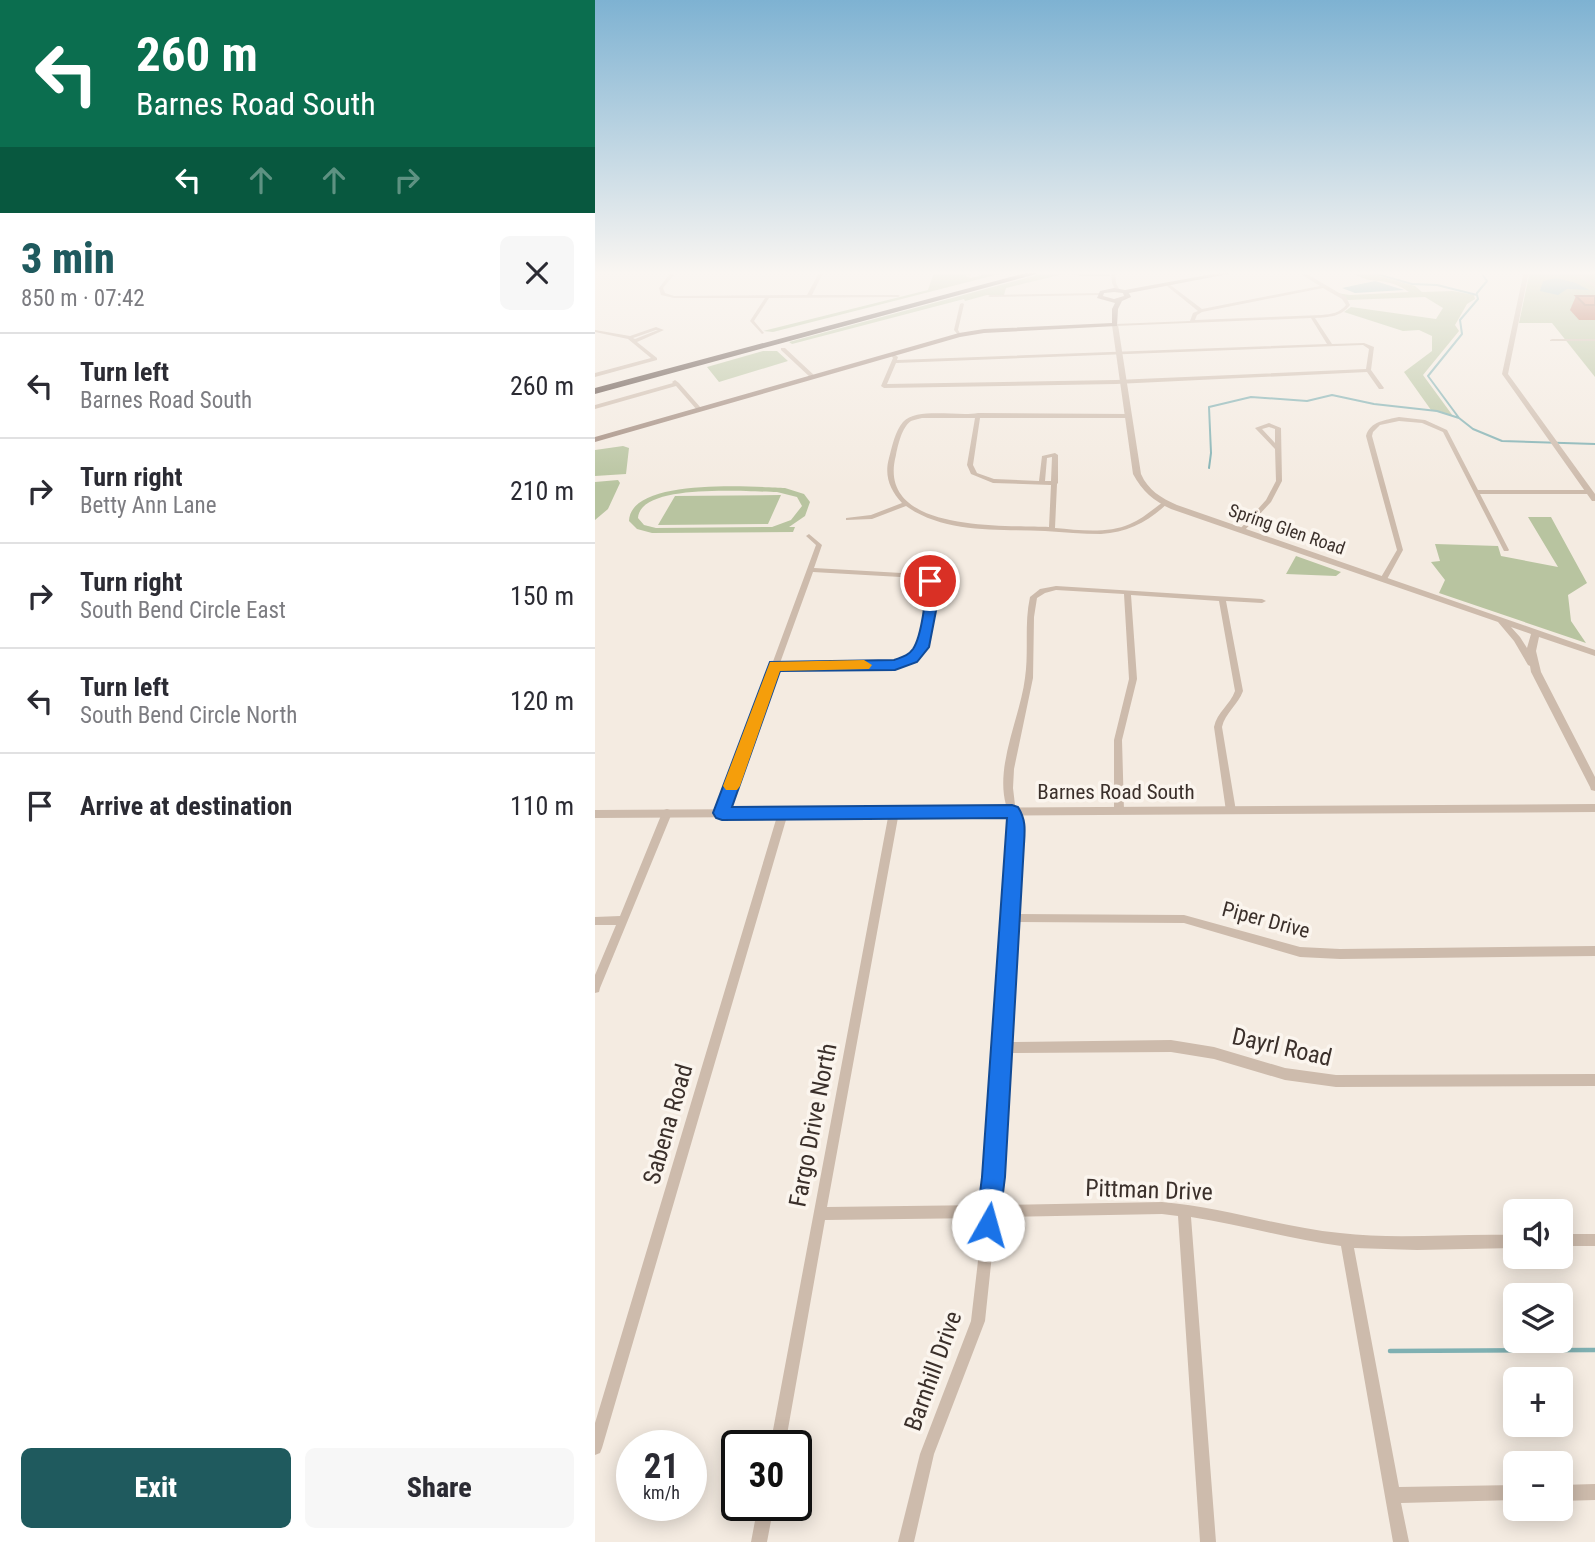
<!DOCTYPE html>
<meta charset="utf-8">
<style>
:root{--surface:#fff;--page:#f7f7f7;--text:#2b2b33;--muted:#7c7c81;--line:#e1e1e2;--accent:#1f5a5e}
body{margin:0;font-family:"Roboto Condensed",sans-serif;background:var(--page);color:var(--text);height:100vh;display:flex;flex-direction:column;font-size:26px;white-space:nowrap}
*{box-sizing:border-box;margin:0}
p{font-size:23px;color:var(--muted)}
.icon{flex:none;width:38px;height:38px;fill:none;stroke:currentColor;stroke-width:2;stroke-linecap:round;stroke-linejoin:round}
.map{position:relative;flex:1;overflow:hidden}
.side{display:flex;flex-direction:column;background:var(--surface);width:595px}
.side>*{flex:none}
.guide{background:#0b6e4f;color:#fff;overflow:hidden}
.controls{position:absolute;left:908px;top:1199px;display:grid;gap:14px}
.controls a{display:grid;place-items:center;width:70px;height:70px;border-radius:10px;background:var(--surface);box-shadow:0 4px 18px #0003;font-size:35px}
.speed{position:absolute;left:21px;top:1430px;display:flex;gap:14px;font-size:35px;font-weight:700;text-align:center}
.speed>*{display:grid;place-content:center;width:91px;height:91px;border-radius:50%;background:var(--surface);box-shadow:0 4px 18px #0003;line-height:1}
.speed small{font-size:18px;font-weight:400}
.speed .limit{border:4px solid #111;border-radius:10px;background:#fff;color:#111}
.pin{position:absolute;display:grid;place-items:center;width:60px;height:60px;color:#fff;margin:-30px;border:4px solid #fff;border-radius:50%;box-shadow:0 2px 7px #0007}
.me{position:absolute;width:77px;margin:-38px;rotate:7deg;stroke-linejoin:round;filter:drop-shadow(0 0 5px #0008)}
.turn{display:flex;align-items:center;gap:24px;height:147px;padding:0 21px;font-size:32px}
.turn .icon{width:91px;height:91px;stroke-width:2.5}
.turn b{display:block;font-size:49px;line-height:60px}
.lanes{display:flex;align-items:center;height:66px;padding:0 21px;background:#0003;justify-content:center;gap:35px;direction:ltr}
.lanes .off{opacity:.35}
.round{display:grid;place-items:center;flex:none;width:74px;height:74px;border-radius:10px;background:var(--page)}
.headline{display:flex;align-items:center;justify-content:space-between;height:119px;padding:0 21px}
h1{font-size:42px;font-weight:800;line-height:52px;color:var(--accent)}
.button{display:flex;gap:14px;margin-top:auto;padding:14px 21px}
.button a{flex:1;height:80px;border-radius:10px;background:var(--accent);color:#fff;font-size:28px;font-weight:800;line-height:80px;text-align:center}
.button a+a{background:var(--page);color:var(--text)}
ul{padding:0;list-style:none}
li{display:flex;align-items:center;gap:21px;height:105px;padding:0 21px;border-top:2px solid var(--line)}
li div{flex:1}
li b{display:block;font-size:26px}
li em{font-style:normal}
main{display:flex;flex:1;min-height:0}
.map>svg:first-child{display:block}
</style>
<main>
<section class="side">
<div class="guide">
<div class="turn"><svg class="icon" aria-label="left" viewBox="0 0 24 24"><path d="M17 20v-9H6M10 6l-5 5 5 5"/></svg><div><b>260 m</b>Barnes Road South</div></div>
<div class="lanes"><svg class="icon" aria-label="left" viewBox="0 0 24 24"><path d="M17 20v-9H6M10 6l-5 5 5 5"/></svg><svg class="icon off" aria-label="ahead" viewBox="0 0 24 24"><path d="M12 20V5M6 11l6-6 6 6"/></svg><svg class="icon off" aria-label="ahead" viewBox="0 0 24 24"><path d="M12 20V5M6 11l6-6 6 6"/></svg><svg class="icon off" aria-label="right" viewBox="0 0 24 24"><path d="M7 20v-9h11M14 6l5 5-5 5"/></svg></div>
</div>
<div class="headline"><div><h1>3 min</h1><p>850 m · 07:42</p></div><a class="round"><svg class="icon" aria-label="close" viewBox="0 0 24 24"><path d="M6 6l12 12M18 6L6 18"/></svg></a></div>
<ul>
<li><svg class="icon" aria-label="left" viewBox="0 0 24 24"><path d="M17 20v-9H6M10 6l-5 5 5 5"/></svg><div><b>Turn left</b><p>Barnes Road South</p></div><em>260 m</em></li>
<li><svg class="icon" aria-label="right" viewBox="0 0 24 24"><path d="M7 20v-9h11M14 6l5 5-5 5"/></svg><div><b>Turn right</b><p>Betty Ann Lane</p></div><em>210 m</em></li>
<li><svg class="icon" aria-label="right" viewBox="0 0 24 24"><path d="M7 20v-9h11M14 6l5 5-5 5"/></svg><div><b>Turn right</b><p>South Bend Circle East</p></div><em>150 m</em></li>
<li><svg class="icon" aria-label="left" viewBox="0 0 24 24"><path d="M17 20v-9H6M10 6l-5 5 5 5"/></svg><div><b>Turn left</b><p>South Bend Circle North</p></div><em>120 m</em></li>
<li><svg class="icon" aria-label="arrive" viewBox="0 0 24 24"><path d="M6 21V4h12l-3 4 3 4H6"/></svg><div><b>Arrive at destination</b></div><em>110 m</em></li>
</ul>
<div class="button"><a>Exit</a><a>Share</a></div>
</section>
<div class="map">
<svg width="1000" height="1542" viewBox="0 0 1000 1542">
<rect width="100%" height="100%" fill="#f4ebe1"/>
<!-- green -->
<path fill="#b8c4a0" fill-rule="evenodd" d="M 402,271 L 416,271 L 178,332 L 168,331 L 333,290 L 339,272 L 372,273 L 371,276 L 376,278 Z
M 457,271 L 515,271 L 515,276 L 486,276 L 473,273 L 411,288 L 409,295 L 392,295 L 370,301 L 369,299 L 197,344 L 194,342 Z
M 752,271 L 766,271 L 820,286 L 827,292 L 858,291 L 879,295 L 880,299 L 872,304 L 860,325 L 864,331 L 828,375 L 858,416 L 836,410 L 809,372 L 837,351 L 837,336 L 824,330 L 808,331 L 749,312 L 756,307 L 841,319 L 848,308 L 830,297 L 753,300 L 742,293 L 755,295 L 814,292 C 802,283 789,281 774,280 C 768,279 760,274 752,271 Z
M 935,271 L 1000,271 L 1000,377 L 957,323 L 924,323 Z
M 168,351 L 182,351 L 193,361 L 124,382 L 112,367 Z
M 28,446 L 34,448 L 31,474 L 0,476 L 0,450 Z
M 23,480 L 25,483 L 13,509 L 0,520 L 0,482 Z
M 190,488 L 209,494 L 215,502 L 210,516 L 194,527 L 200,527 L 198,532 L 57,533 L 42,529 L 34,521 C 35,477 160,487 190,488 ZM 182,492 L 202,497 L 207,506 L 196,520 L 177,527 L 61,528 L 49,525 L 43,518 C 45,482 155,492 182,492 Z
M 186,495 L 173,524 L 63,525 L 80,496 Z
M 933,517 L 956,517 L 992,583 L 973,595 L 976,621 L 991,643 L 844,593 L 850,580 L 836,562 L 845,561 L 840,544 L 903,546 L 906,556 L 963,567 Z
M 701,556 L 746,572 L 741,576 L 691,574 Z"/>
<!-- water -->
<path fill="#7fb0b2" d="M 961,278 L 981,283 L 994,290 L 972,289 L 963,295 L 945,291 L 948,281 Z
M 780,281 L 809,290 L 760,293 L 747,288 Z"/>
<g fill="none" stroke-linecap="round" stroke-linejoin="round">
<!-- stream-far1 -->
<path stroke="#7fb0b2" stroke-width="2" d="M 771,271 L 817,284 L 842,285 L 882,295 L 883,299 L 865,320 L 867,334 L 833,376 L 864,418
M 882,293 L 892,281 L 885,271
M 614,468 L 616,453 L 614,407 L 656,397 L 712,401 L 737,395 L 779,404 L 842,411 L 864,418 L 878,429 L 907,441 L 1000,444"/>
<!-- stream -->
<path stroke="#7fb0b2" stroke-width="4.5" d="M 795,1351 L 1000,1350"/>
<!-- minor -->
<path fill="#cdbbac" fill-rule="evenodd" d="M 77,271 L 82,271 L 68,288 L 70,293 L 79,296 L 212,295 L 225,271 L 229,271 L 217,295 L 303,295 L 305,296 L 303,297 L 174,298 L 159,321 L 169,333 L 167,334 L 155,321 L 170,298 L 79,298 L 66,295 L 64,288 Z
M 373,271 L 377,271 L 376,276 L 372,275 Z
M 516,271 L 520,271 L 521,283 L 525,291 L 521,291 L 517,283 Z
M 701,271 L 707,271 L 751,297 L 755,305 C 746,317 734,317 720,318 L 737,344 L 769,343 L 779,347 L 776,370 L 789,388 L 788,389 L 784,389 L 772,372 L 521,384 L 289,388 L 286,386 L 298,358 L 295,354 L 297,353 L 303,357 L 302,360 L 732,344 L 716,318 L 520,326 L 518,325 L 520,324 L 595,321 L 598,313 L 603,311 L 572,286 L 574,284 L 607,309 L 725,286 ZM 728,288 L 747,299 L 751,305 C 745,313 736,314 727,315 L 600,320 L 602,315 L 607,312 ZM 768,345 L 774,349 L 771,369 L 521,380 L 292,384 L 301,363 Z
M 975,271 L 980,271 L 1000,284 L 1000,287 Z
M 504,293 L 506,295 L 395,297 L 393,296 L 395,295 Z
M 367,303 L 369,304 L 363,330 L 366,335 L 364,336 L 359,330 L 365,304 Z
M 61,327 L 69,330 L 42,342 L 62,358 L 62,360 L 0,377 L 0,373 L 56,358 L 33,339 L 0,332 L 0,330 L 35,336 ZM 61,330 L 63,330 L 40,339 L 38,338 Z
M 957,339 L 1000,339 L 1000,341 L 955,341 L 955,340 Z
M 186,348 L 190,348 L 220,376 L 220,378 L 216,378 L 186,350 Z
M 80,380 L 84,383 L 106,408 L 106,410 L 102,410 L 81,386 L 0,409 L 0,405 L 78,383 L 77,382 Z
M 383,413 L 533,414 L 536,416 L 533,418 L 385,418 L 378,465 L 382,473 L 399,479 L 444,481 L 447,456 L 460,453 L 463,455 L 463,483 L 462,484 L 460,528 C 484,530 512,534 535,524 C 547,519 557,510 568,502 L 573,503 C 553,522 533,532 506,534 C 487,534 469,532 450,531 C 405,529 350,534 311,506 L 277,519 L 251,520 L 251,518 L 276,515 L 307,503 C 295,490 289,476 294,458 C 297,447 300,431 308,422 C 322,407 364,417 383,413 ZM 327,418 L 380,418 L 372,465 L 376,474 L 398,483 L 456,485 L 454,527 C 408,525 280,533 301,455 C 303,445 307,427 316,421 C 319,420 323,419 327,418 ZM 457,457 L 456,481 L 450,481 L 452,458 Z
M 804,417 L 830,420 L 852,430 L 883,490 L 995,490 L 998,492 L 995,494 L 885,494 L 914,550 L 913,551 L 909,551 L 848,432 L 827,423 L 804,421 L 785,425 L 778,432 L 777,436 L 808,550 L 791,581 L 787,581 L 785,579 L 802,550 L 771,436 C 775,421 791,420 804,417 Z
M 674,423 L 686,428 L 687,481 L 676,502 L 649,531 L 645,531 L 645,529 L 671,500 L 681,481 L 680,449 L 660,428 ZM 674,427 L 680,429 L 680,443 L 667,429 Z
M 214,534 L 227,545 L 219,568 L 324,574 L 338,579 C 344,597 337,642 325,656 C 319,664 309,665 300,668 L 183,669 L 132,813 L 130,816 L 124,816 L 122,813 L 221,545 L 211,536 ZM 218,572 L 323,578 L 333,582 C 335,598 329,640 319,652 C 315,659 307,661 300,662 L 185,663 Z
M 461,586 L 667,599 L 671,601 L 667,603 L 631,601 L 648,691 C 643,705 630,713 627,727 L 641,811 L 639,814 L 633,814 L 631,811 L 619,727 C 622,712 635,705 640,691 L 624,601 L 536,595 L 542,679 L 527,740 L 529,811 L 527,814 L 521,814 L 519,811 L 519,740 L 534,679 L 529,594 L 461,590 L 450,593 L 442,598 L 439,617 L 438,678 L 419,769 L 418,788 L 420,805 L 427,820 L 421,914 L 589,915 L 705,947 L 745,949 L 1000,946 L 1000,956 L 745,959 L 705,957 L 589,923 L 420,922 L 413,1042 L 576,1040 L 619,1047 L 690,1068 L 741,1075 L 1000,1074 L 1000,1086 L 741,1087 L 690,1080 L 619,1059 L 576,1052 L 413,1053 L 402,1205 L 567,1202 C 627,1207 685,1227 745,1233 C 803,1240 862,1233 920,1235 L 920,1248 L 822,1250 L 759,1248 L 804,1487 L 920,1485 L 920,1500 L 806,1503 L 814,1542 L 798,1542 L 746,1246 C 695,1239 646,1225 596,1217 L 621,1542 L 605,1542 L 583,1216 L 567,1214 L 401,1217 L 390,1321 L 339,1454 L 319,1542 L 303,1542 L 325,1454 L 376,1321 L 388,1218 L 230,1220 L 190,1446 L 175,1446 L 294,812 L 296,809 L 302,809 L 304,812 L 232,1207 L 390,1205 L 417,820 C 415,815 413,810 411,805 C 400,765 425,718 430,678 C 434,651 429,624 435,597 L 445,589 Z
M 72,809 L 75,810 L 77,813 L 5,988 L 4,992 L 0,993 L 0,975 L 21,925 L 0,925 L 0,917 L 25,916 L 67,813 L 69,810 Z
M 188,809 L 191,810 L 193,813 L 7,1448 L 5,1453 L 0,1455 L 0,1423 L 183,813 L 185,810 Z
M 966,1234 L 1000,1234 L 1000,1246 L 966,1246 Z
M 1000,1484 L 1000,1500 L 966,1501 L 966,1485 Z
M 163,1505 L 179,1505 L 172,1542 L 156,1542 Z"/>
<!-- tertiary -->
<path fill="#cdbbac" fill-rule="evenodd" d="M 929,271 L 934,271 L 913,374 L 1000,494 L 1000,501 L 997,501 L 907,374 Z
M 520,323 L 523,325 L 546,474 C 553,490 566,498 582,505 L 1000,650 L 1000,656 L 944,637 L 941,651 L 946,672 L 1000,777 L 1000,791 L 996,790 L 995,787 L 936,672 L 935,666 L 933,665 L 919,641 L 903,622 L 576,509 C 559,501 547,491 538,474 L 517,325 ZM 916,627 L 936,634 L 932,648 L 925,637 Z
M 1000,804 L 1000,812 L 0,818 L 0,810 Z"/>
<!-- secondary -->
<path fill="#a18a7d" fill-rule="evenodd" d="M 634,271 L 649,271 L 534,293 L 536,297 L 527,301 L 523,309 L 522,326 L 389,333 L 365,337 L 0,442 L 0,437 L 364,333 L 389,329 L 517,323 L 517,309 L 520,303 L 502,298 L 505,291 L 519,288 L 530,290 ZM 519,292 L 528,293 L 529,296 L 519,299 L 508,296 L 509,293 Z"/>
<!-- motorway -->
<path fill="#5c4a42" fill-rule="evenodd" d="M 438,271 L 452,271 L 0,394 L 0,388 Z"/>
</g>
<!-- wall -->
<path fill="#ac5a40" d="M 981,296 L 1000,296 L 1000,320 L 984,320 L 975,310 Z"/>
<!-- building -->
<path fill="#c8694b" stroke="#8c4a34" stroke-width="2" d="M 981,296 L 1000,296 L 1000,305 L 990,305 Z"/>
<!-- sky -->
<linearGradient id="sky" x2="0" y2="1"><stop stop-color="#7eb2d2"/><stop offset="0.56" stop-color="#faf6f2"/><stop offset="1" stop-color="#faf6f2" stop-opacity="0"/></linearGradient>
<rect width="1000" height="487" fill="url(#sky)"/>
<!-- route -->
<path fill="#1a73e8" stroke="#114b97" stroke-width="2" d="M 335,577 L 340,578 L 345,590 L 334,647 L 322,662 L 300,670 L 185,671 L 137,807 L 417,805 L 423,807 C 431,820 430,829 429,844 L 410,1177 L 404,1225 L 401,1234 L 393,1237 L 384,1234 L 381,1225 L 387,1177 L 412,818 L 127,820 L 121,818 L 118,813 L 175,662 L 299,660 C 307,657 313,656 318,649 C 326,637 333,594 329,581 Z"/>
<!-- slow -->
<path fill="#f59e0b" d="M 269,660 L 277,665 L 274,669 L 185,671 L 145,786 L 142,790 L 131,790 L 128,786 L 175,662 Z"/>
<g text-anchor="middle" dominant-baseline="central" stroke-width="7" stroke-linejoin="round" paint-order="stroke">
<!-- far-street labels -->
<g font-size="18" fill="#3b302b" stroke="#fbf5ee">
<text transform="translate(692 529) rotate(19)">Spring Glen Road</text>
</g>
<!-- street labels -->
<g font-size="21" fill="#3b302b" stroke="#fbf5ee">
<text x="521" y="792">Barnes Road South</text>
<text transform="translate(671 920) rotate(15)">Piper Drive</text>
</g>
<!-- near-street labels -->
<g font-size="24" fill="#3b302b" stroke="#fbf5ee">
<text transform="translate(687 1047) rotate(13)">Dayrl Road</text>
<text transform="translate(73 1124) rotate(-74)">Sabena Road</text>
<text transform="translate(218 1125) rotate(-79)">Fargo Drive North</text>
<text transform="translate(554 1190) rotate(2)">Pittman Drive</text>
<text transform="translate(338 1371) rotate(-70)">Barnhill Drive</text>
</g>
</g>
</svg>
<div class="controls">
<a><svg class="icon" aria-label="sound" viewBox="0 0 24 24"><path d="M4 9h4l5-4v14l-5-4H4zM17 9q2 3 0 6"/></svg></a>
<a><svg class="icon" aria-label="layers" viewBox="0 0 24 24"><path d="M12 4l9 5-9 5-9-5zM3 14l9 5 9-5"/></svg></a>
<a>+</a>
<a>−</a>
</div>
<div class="speed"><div>21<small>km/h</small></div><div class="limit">30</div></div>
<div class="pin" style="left:335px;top:581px;background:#d93025"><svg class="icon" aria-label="arrive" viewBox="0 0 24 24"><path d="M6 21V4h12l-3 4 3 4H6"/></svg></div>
<svg class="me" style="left:393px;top:1225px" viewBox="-20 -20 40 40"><circle r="19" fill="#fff"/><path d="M0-13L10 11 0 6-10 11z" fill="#1a73e8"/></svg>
</div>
</main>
